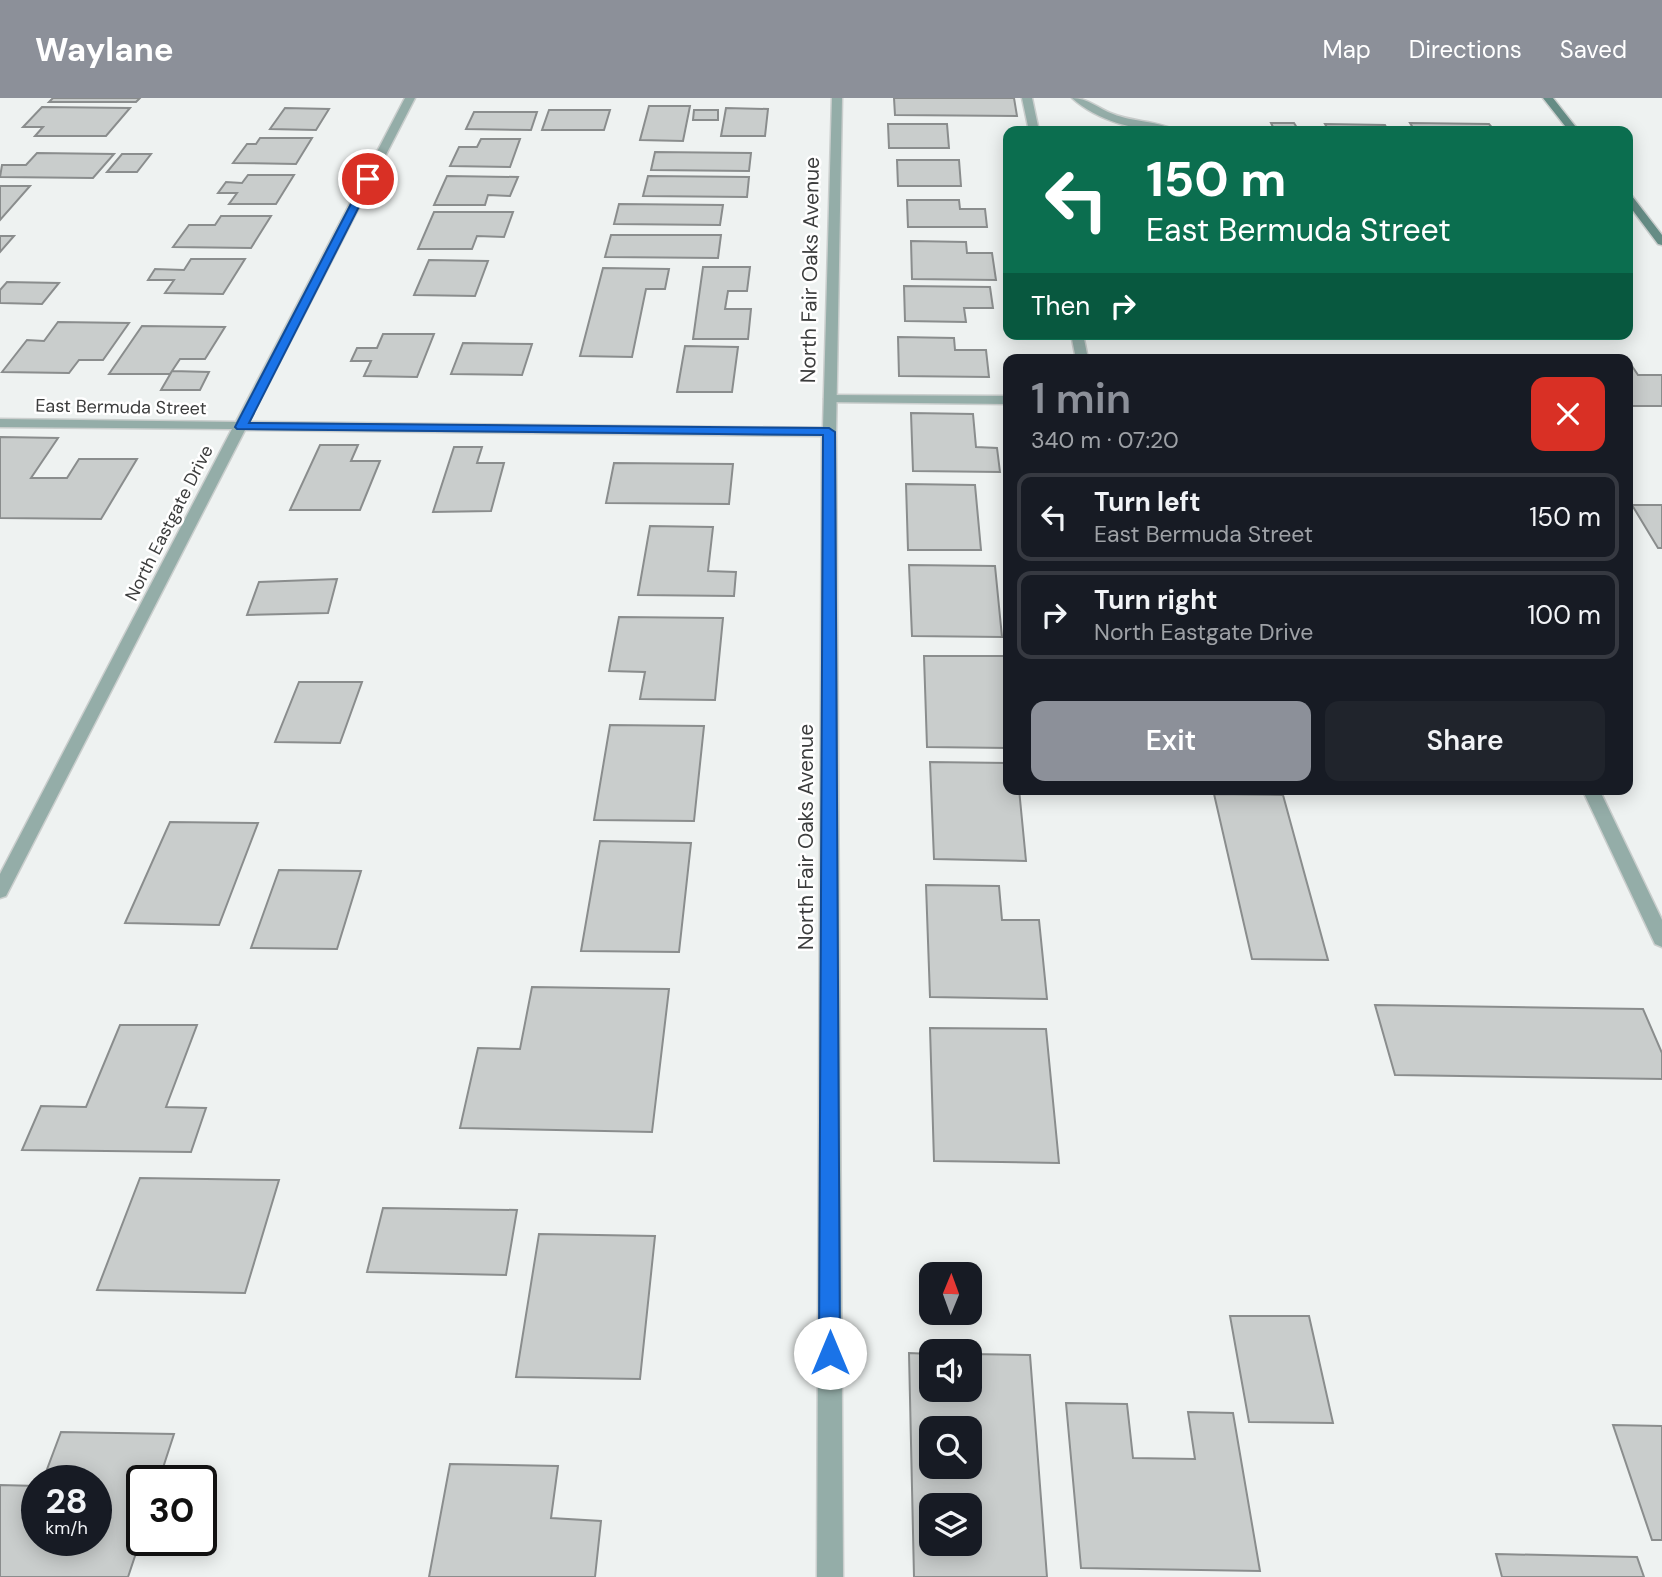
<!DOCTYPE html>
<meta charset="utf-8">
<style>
:root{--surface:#171b24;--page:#20242c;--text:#f1f3f6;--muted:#9ea1a6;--line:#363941;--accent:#8c9099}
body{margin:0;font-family:"DM Sans",sans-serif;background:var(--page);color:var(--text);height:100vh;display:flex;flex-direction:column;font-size:26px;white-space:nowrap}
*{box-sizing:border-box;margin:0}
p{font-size:23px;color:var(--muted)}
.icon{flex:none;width:38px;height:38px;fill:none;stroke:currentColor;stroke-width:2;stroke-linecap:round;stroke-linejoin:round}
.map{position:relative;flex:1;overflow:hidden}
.side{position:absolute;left:1003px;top:256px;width:630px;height:441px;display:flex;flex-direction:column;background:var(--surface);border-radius:14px;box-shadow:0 4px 18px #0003}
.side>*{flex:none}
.top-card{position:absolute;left:1003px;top:28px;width:630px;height:214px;border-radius:14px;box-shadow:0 4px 18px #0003;background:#0b6e4f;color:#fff;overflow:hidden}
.needle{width:46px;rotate:1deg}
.buttons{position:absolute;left:919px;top:1164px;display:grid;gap:14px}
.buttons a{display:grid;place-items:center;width:63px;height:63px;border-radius:14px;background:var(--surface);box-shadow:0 4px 18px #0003;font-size:35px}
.speed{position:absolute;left:21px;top:1367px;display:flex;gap:14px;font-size:35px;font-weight:700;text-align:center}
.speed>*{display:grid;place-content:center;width:91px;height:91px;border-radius:50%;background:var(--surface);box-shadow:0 4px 18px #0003;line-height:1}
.speed small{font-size:18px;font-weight:400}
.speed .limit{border:4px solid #111;border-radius:10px;background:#fff;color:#111}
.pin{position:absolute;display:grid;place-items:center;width:60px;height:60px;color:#fff;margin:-30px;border:4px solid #fff;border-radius:50%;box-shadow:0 2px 7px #0007}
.me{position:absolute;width:77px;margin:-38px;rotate:0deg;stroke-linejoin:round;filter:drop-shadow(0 0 5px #0008)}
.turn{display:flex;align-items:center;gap:24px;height:147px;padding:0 28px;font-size:32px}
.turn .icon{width:91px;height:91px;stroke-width:2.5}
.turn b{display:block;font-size:49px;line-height:60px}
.then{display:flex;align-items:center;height:66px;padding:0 28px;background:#0003;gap:14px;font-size:26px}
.round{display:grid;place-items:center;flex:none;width:74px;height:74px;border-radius:14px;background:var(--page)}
.overview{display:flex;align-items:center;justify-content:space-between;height:119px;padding:0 28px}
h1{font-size:42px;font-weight:600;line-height:52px;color:var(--accent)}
.cta{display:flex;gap:14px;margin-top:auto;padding:14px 28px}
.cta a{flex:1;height:80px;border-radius:14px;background:var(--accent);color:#fff;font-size:28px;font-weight:600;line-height:80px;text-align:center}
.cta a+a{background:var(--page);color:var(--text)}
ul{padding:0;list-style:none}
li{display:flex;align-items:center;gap:21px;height:88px;margin:0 14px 10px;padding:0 14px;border:4px solid var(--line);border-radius:14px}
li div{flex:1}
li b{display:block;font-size:26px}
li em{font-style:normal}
header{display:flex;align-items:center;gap:42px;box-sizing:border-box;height:98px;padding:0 35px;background:var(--accent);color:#fff}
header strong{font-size:33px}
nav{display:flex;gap:38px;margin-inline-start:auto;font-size:24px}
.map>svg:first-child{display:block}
</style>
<header>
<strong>Waylane</strong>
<nav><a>Map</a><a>Directions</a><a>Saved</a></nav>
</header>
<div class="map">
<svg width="1662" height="1479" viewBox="0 0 1662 1479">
<rect width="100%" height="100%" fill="#eef2f1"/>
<!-- building -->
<path fill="#c9cdcc" stroke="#8a8d8d" stroke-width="2" fill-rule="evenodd" d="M 53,0 L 140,0 L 136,4 L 49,4 Z
M 894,0 L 1014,0 L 1017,18 L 895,17 Z
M 649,8 L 690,8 L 683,43 L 640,42 Z
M 42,9 L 130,10 L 106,38 L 35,38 L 43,29 L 23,29 Z
M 285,10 L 329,11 L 316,32 L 270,31 Z
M 726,10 L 768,11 L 765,38 L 721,38 Z
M 549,12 L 610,12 L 604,32 L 542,32 Z
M 694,12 L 718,12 L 718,22 L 693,22 Z
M 474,14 L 537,14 L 531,32 L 466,31 Z
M 1271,25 L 1294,25 L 1299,33 L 1275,33 Z
M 1410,25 L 1489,26 L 1495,33 L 1415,33 Z
M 888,26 L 947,26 L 949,50 L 889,50 Z
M 1325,26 L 1385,27 L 1388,33 L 1329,33 Z
M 260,40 L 312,40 L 296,66 L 233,65 L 247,46 L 256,46 Z
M 481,41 L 520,41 L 510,69 L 450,68 L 459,49 L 477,49 Z
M 655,54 L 751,55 L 749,73 L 651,72 Z
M 37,55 L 114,56 L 93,80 L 0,79 L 2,67 L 26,67 Z
M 122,56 L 151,56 L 137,74 L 107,74 Z
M 897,62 L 959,62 L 961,88 L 898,88 Z
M 248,77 L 294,77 L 276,106 L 229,106 L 237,95 L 218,95 L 226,84 L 242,85 Z
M 447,78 L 518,79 L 510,98 L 488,97 L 485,107 L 434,107 Z
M 648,78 L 749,79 L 747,99 L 643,98 Z
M 0,88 L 30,88 L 0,122 Z
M 907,102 L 959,102 L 960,111 L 985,111 L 987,129 L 908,129 Z
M 619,106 L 723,107 L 720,127 L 614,126 Z
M 434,114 L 513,114 L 504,139 L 477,138 L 472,151 L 418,151 Z
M 221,118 L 271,118 L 251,150 L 173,149 L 189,127 L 215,127 Z
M 611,137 L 721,137 L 718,160 L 605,159 Z
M 0,138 L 14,138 L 0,154 Z
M 911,143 L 966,144 L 967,155 L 992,155 L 996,182 L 912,181 Z
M 191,161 L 245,161 L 223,196 L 165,195 L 174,182 L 148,182 L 155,171 L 184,172 Z
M 429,162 L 488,163 L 475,198 L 414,197 Z
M 703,169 L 750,169 L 747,193 L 728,193 L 725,211 L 751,211 L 748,241 L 693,241 Z
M 603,170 L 669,171 L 665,191 L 646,191 L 632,259 L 580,258 Z
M 7,184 L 59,185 L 42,206 L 0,205 L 0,192 Z
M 904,188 L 990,189 L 993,210 L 964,210 L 966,224 L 905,223 Z
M 58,224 L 129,225 L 103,262 L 79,262 L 69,275 L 2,274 L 27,242 L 44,243 Z
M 142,228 L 225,229 L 205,261 L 180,261 L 170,276 L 109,276 Z
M 383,236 L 434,236 L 417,279 L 364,278 L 371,263 L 351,263 L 357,250 L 377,250 Z
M 898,239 L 954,240 L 955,252 L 986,252 L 989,279 L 899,278 Z
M 463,245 L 532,246 L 522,277 L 451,276 Z
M 685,248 L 738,249 L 732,294 L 677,294 Z
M 1628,262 L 1638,277 L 1662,277 L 1662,308 L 1628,308 Z
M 172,273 L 209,274 L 200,292 L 161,292 Z
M 911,315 L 973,316 L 976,349 L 997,350 L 1000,374 L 913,373 Z
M 0,339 L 58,340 L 31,380 L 67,380 L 79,361 L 137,361 L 101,421 L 0,420 Z
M 320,347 L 358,347 L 351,363 L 380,363 L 360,412 L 290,412 Z
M 454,349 L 482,349 L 477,365 L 504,365 L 491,413 L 433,414 Z
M 614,365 L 733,366 L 729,406 L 606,405 Z
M 906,386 L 975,387 L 981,452 L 908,452 Z
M 1632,407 L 1662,407 L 1662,450 L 1658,450 Z
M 650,428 L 713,429 L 708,473 L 736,474 L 734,498 L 638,497 Z
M 909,467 L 995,468 L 1002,539 L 912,538 Z
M 337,481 L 328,515 L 247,517 L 259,484 Z
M 619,519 L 723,520 L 715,602 L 640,601 L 645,574 L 609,573 Z
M 924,558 L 1004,558 L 1008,599 L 1008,650 L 927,649 Z
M 299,584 L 362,584 L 340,645 L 275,644 Z
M 610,627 L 704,628 L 694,723 L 594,722 Z
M 930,664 L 1008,665 L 1008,691 L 1019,691 L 1026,763 L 934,761 Z
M 1214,696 L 1283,697 L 1328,862 L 1252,861 Z
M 170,724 L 258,725 L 219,827 L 125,825 Z
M 600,743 L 691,745 L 679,854 L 581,853 Z
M 279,772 L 361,773 L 337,851 L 251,850 Z
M 926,787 L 999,788 L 1002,822 L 1039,822 L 1047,901 L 930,899 Z
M 532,889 L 669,891 L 652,1034 L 460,1030 L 478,950 L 520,951 Z
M 1375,907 L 1643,911 L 1662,955 L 1662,981 L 1395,977 Z
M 120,927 L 197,927 L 166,1009 L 206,1010 L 191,1054 L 22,1052 L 41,1008 L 86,1009 Z
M 930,930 L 1046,931 L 1059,1065 L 934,1063 Z
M 140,1080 L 279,1082 L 245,1195 L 97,1192 Z
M 383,1110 L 517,1112 L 506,1177 L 367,1174 Z
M 539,1136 L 655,1138 L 640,1281 L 516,1279 Z
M 1230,1218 L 1309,1218 L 1333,1325 L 1249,1324 Z
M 909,1255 L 931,1256 L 931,1292 L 970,1292 L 970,1256 L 1030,1257 L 1047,1479 L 914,1479 ZM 931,1330 L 970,1330 L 970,1368 L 931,1368 ZM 931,1407 L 970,1407 L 970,1446 L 931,1446 Z
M 1066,1305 L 1127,1306 L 1133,1360 L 1195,1361 L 1188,1314 L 1233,1315 L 1260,1473 L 1081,1470 Z
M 1613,1327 L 1662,1328 L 1662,1442 L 1652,1442 Z
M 61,1334 L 174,1336 L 159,1382 L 142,1382 L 142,1437 L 128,1479 L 0,1479 L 0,1387 L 37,1388 L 37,1442 L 96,1442 L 96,1382 L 43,1382 Z
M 450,1366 L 558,1368 L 551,1420 L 601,1423 L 595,1479 L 429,1479 Z
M 1496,1456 L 1637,1459 L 1644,1479 L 1502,1479 Z"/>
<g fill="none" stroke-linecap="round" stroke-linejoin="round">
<!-- lane casing -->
<g stroke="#cacecd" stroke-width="3">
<path id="lane" d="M 1022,0 L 1032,0 L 1039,33 L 1029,33 Z
M 1072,0 C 1088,0 1099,11 1113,16 C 1132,24 1160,23 1177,33 C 1143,35 1098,24 1072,0 Z
M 1071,236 L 1083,236 L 1088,261 L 1076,261 Z
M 830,297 L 1008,298 L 1008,306 L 826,304 L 824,301 Z
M 1582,691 L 1599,691 L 1662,822 L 1662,849 L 1655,846 Z"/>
</g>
<!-- street casing -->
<g stroke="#cacecd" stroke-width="3">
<path id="street" d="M 405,0 L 415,0 L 249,324 L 823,330 L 832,0 L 842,0 L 836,334 L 843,1479 L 817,1479 L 822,338 L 245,332 L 6,798 L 0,800 L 0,776 L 232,331 L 0,329 L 0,321 L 236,324 Z"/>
</g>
<!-- secondary casing -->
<g stroke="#cacecd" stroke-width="3">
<path id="secondary" d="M 1543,0 L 1553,0 L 1579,33 L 1569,33 Z
M 1628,97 L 1632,98 L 1662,137 L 1662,147 L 1658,146 L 1628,106 Z"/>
</g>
<!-- lane -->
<use href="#lane" fill="#94ada8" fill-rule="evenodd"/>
<!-- street -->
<use href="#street" fill="#94ada8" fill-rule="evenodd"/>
<!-- secondary -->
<use href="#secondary" fill="#658c85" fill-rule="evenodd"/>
</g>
<!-- route -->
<path fill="#1a73e8" stroke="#114b97" stroke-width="2" d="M 365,79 L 373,81 L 249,325 L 829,330 L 835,334 L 840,1255 L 837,1263 L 830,1266 L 822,1263 L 819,1255 L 823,337 L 237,331 L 235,329 Z"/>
<g text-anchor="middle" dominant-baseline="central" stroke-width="5" stroke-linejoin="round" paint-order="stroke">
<!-- far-street labels -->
<g font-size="18" fill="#3c3d3d" stroke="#fff">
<text transform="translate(121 309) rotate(1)">East Bermuda Street</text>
<text transform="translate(169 425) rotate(-63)">North Eastgate Drive</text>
</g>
<!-- street labels -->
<g font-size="21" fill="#3c3d3d" stroke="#fff">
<text transform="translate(810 172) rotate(-89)">North Fair Oaks Avenue</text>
<text transform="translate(806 739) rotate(-90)">North Fair Oaks Avenue</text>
</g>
</g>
</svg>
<div class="buttons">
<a><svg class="needle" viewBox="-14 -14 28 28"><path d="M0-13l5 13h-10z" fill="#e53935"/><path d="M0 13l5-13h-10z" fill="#9ea1a6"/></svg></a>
<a><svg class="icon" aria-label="sound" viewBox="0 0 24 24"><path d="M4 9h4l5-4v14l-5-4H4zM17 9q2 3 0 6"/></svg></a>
<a><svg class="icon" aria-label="search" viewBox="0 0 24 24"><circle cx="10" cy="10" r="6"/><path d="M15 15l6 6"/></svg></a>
<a><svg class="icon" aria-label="layers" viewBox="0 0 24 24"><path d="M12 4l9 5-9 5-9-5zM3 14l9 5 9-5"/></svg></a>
</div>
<div class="speed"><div>28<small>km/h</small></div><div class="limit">30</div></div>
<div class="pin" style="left:368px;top:81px;background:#d93025"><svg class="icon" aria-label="arrive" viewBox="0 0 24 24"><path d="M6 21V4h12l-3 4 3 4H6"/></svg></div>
<svg class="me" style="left:830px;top:1255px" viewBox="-20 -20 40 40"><circle r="19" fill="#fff"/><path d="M0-13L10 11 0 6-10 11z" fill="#1a73e8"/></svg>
<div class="top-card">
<div class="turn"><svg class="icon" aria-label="left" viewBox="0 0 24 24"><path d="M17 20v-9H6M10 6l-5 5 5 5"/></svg><div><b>150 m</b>East Bermuda Street</div></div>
<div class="then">Then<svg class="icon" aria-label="right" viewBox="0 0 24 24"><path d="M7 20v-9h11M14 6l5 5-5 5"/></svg></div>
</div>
<section class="side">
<div class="overview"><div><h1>1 min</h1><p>340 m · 07:20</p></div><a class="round" style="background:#d93025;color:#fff"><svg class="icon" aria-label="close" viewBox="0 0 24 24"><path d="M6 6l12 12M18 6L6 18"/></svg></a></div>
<ul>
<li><svg class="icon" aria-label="left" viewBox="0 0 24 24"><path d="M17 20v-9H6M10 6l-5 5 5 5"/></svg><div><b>Turn left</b><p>East Bermuda Street</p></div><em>150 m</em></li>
<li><svg class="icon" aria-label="right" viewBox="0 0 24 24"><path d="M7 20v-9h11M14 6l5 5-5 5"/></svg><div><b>Turn right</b><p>North Eastgate Drive</p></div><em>100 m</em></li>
</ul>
<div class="cta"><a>Exit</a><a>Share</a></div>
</section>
</div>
